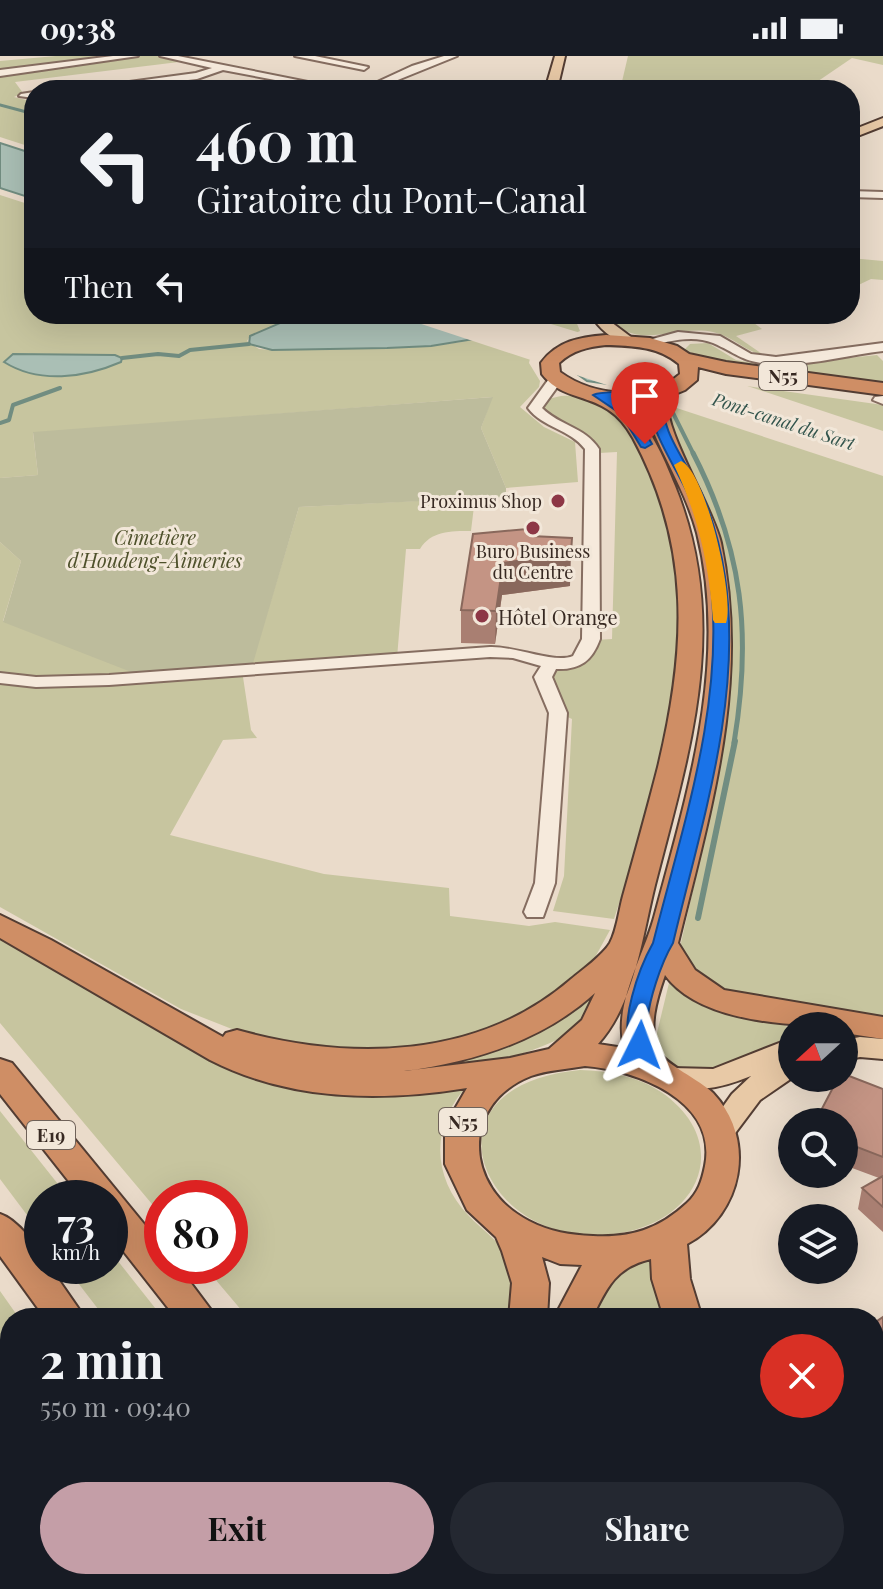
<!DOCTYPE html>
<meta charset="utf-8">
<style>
:root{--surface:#171b24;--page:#242831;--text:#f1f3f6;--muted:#9ea1a6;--accent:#c49ea7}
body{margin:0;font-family:"Playfair Display",serif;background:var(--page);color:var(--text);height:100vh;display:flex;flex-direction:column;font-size:30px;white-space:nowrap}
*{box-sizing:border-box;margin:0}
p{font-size:26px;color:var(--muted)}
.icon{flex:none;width:44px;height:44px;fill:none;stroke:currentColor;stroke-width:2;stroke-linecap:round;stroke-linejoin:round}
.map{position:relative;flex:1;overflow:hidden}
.details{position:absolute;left:0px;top:1252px;width:884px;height:282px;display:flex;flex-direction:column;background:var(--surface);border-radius:32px 32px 0 0;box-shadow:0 8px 32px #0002}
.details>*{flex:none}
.banner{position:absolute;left:24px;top:24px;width:836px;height:244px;border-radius:32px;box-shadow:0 8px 32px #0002;background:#171b24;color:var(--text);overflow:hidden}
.needle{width:52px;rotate:249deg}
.controls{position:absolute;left:778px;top:956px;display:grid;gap:16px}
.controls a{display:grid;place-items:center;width:80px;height:80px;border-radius:50%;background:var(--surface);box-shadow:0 8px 32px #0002;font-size:40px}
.speed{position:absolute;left:24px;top:1124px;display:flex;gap:16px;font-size:40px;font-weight:700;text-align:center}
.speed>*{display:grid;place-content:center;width:104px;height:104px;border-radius:50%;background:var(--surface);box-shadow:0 8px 32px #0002;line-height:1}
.speed small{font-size:20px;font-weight:400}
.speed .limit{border:12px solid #d22;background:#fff;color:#111}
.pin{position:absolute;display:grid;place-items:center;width:68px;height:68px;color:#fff;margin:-82px -34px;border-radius:50% 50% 50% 0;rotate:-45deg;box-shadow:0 0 8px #0007}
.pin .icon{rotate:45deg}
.me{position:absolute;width:88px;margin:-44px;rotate:3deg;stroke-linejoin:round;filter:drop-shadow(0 0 6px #0008)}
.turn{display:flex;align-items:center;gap:28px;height:168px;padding:0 40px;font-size:36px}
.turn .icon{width:104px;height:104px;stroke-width:2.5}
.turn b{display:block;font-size:56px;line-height:68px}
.then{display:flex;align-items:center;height:76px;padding:0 40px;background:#0003;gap:16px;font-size:30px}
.round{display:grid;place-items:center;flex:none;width:84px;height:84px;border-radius:42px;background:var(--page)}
.head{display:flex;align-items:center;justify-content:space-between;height:136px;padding:0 40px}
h1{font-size:48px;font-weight:700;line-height:60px}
.button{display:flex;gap:16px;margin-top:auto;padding:16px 40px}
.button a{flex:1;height:92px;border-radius:48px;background:var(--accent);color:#111;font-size:32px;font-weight:700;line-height:92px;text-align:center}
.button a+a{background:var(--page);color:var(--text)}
.status{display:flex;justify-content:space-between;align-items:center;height:56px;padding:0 40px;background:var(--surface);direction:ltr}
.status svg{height:22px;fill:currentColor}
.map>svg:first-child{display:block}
</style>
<div class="status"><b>09:38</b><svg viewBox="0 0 49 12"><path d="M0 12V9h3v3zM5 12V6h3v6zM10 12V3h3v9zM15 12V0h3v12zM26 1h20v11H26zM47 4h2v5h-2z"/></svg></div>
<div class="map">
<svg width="883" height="1533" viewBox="0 0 883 1533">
<rect width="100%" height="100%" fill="#eadbca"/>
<!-- green -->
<path fill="#c7c59f" d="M 56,0 L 164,0 L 187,5 L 15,26 L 23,37 L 14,41 L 34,46 L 34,92 L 0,81 L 0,5 Z
M 628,0 L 883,0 L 883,9 L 852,2 L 805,34 L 620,34 Z
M 0,139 L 34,150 L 34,258 L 301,258 L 250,280 L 247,285 L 259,293 L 272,294 L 431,290 L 461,286 L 513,258 L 573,258 L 580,275 L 531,298 L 529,307 L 540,325 L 539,331 L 520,351 L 544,371 L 575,386 L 578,426 L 506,432 L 481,372 L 492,341 L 33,377 L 38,419 L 0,422 Z
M 850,202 L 883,205 L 883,224 L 871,223 L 850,233 Z
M 607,258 L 742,258 L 762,273 L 736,280 L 765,300 C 746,296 732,280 713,276 C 675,268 634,298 607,258 Z
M 708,287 L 736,304 L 759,308 L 833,298 L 838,303 L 877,299 L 883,305 L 883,329 L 724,308 L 684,294 L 690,288 Z
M 696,329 L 747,330 L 883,349 L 883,966 L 715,937 L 678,900 C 705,779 748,620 723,497 C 712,445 684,400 661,352 Z
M 561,340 C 601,337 618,357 637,389 C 721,536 663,714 614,863 L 553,855 L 564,820 L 572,663 L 563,659 L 548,622 C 566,602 591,623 596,584 L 612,583 L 617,396 L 599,397 C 595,375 564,368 547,359 L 543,353 L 548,343 Z
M 475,442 L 471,475 C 450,475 431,475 420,493 L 406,493 L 397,602 L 251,614 L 243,621 L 251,674 L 257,682 L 223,684 L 170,779 L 324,818 L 449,832 L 450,860 L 529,870 L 555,866 L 610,874 L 593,905 L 575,924 L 503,971 L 406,997 L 313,995 L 237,975 L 181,953 L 0,851 L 0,486 L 21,505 L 3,565 L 250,614 L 299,451 Z
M 0,881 L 235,1013 L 470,1027 C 431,1066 430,1120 469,1160 C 483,1175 508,1191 513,1212 C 517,1226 511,1248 510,1262 L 248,1262 L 204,1210 L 230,1210 L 230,1142 L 162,1142 L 162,1160 L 0,967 Z
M 669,927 C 684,939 699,950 718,956 C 739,963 776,955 790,974 L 788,980 C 773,989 727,1013 712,1015 C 688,1019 661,1010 655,985 Z
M 596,936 C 592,945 589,956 584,964 C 563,994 458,1016 422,1019 C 399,1021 372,1014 348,1012 L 392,1011 Z
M 580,1014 C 608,1015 637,1020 661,1036 C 731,1084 703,1160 626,1176 C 487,1206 407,1030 580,1014 Z
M 0,1055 L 69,1142 L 42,1142 L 42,1179 L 0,1123 Z
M 110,1195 L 163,1262 L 105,1262 L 65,1210 L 110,1210 Z
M 650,1202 L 664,1262 L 592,1262 C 599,1232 623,1214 650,1202 Z
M 0,1235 L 19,1262 L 10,1262 L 10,1524 L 200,1524 L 206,1533 L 0,1533 Z
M 302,1524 L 368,1524 L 376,1533 L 309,1533 Z
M 537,1524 L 760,1524 L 764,1533 L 535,1533 Z"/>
<!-- cemetery -->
<path fill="#bdbc9c" d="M 493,341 L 481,372 L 506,432 L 506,441 L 299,451 L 251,614 L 144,621 L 3,566 L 21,505 L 0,486 L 0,422 L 38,419 L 33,376 Z"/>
<!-- water -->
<path fill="#aabfb5" stroke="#718d81" stroke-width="2" d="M 0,87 L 34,98 L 34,143 L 0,132 Z
M 301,258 L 513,258 L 622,330 L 587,325 L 570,313 L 480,282 L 431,290 L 387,292 L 272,294 L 249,288 L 250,280 Z
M 13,298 L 115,299 L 122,302 L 121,306 C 84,322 39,328 4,306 Z"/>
<!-- pier -->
<path fill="#eadbca" d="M 391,258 L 518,258 L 663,302 L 883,375 L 883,420 Z"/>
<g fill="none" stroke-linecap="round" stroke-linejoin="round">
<!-- stream-far3 -->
<path stroke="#718d81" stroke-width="3" d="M 0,49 L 34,58"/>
<!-- stream-far2 -->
<path stroke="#718d81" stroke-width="4" d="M 122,302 L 158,298 L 179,300 L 190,294 L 249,288
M 672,355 L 694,399
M 0,367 L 9,364 L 13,349 L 60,332"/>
<!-- stream-far1 -->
<path stroke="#718d81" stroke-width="5" d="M 693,397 C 743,494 752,579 734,687"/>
<!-- stream -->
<path stroke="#718d81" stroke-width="6" d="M 698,862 L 735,685"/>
<!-- minor casing -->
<g stroke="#856d60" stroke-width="4">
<path id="minor" d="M 113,0 L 138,0 L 0,20 L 0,14 Z
M 160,0 L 178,0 L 348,34 L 328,34 L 223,14 L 197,23 L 99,34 L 70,34 L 196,17 L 212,12 Z
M 295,0 L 315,0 L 368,11 L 364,14 Z
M 444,0 L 457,0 L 373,34 L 360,34 L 412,10 Z
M 34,36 L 34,42 L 19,40 L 21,38 Z
M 850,135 L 883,136 L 883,142 L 850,141 Z
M 678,276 L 720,280 L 751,298 L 776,301 L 883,287 L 883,295 C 849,299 804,311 771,308 C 742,306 738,298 713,287 C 692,278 666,286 645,291 L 638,287 Z
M 556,319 L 563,323 L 542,352 C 560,370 585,371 599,393 L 600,583 C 592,605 580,614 556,613 L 552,621 L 567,657 L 555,827 L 543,861 L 527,861 L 524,856 L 535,827 L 549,657 L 534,621 L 541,610 L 513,602 L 490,601 L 109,629 L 36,631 L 0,627 L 0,617 L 36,621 L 109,619 L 490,591 C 515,590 554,608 573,600 L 582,583 L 585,393 C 570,373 543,372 528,352 L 551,320 Z
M 883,340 L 883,348 L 873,344 L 875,341 Z"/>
</g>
<!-- major casing -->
<g stroke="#533d33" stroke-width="4">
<path id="major" d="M 555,0 L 565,0 L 557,34 L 545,34 Z
M 883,62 L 883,70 L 850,83 L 850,75 Z
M 590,258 L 606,258 L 611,266 L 635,284 L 627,289 C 611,283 599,272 590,258 Z
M 860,981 L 883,983 L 883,1003 L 860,1001 L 844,1004 L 844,984 Z
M 792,982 L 792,1022 L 760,1044 L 730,1084 L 720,1087 L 710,1084 L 705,1076 L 732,1038 L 751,1020 C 722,1032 693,1038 662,1029 L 658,1022 L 662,1015 L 672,1012 L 713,1013 Z"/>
</g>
<!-- highway casing -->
<g stroke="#533d33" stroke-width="4">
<path id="highway" d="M 606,279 L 650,282 L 677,290 L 689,298 L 726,306 L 883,327 L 883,339 L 726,318 L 698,311 L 697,324 L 685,334 L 668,341 C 660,369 713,451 721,487 C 750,626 711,753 678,887 L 695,914 L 724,934 L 883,961 L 883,983 L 844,977 L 844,970 C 789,970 699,966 665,919 C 657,942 647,973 659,996 C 665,1008 700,1024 713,1037 C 757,1083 743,1158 687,1188 L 690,1223 L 702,1262 L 664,1262 L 652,1223 L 651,1203 C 616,1211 607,1231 592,1262 L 554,1262 L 582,1209 L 560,1208 L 542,1201 L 549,1227 L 547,1262 L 509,1262 L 512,1227 L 502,1195 L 496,1181 L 467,1154 L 445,1108 L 445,1070 L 467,1032 C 380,1046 290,1045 210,1004 L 0,882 L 0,859 L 51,884 L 223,981 L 226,977 L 237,974 C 349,1005 477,1004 570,924 C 582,914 602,900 610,887 C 617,874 619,854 623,840 C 635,797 647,754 658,711 C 686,594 692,491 633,382 C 606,332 567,351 542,318 L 541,307 C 557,285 580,281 606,279 ZM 606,289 C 632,290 658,290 679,308 L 680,318 C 648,346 593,340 560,316 L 559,307 C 573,294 588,291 606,289 ZM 647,346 L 647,360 C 662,399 686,436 697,477 C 729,605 688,735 655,858 C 644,901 613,946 624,992 L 598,988 C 635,947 642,881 655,829 C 690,693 731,568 675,430 C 663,400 650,370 626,347 ZM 595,937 L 582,964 L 549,993 L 510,1002 L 404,1015 C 473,1006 542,985 595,937 ZM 585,1010 C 636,1014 718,1044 705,1110 C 702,1125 698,1137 687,1147 C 659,1173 631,1182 593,1180 C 570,1179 550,1176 529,1165 C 464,1132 460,1048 531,1020 C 547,1014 568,1013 585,1010 Z
M 0,1003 L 12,1007 L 162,1190 L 162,1210 L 178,1210 L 217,1262 L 176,1262 L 110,1178 L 110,1142 L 82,1142 L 0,1038 Z
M 0,1158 C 16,1163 42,1192 42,1210 L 49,1210 L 85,1262 L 45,1262 L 0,1200 Z
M 236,1524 L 282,1524 L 286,1533 L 240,1533 Z
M 386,1524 L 433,1524 L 436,1531 L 438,1524 L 482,1524 L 479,1533 L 390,1533 Z
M 488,1524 L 532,1524 L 530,1533 L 486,1533 Z
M 761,1524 L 806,1524 L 810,1533 L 765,1533 Z"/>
</g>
<!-- minor -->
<use href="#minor" fill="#f6eadc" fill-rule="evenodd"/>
<!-- major -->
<use href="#major" fill="#e8c9a6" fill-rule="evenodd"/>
<!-- highway -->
<use href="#highway" fill="#cf8e65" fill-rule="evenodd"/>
</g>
<!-- wall -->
<path fill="#a97f72" d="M 531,480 L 570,530 L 502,539 L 495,588 L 461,587 L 461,554 Z
M 883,1033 L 883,1176 L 858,1153 L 862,1132 L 879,1122 L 844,1109 L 844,1066 Z
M 883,1261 L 883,1348 L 874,1340 L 874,1267 Z"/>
<!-- shaded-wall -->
<path fill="#89685c" d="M 571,497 L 570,530 L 502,539 L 495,588 L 496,555 L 503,507 Z"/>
<!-- building -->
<path fill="#c49484" stroke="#89685c" stroke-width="2" d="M 527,473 L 531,480 L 572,482 L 571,497 L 503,507 L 496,555 L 461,554 L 473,478 Z
M 844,1018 L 883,1033 L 883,1101 L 844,1086 L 844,1066 L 815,1066 L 838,1022 L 844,1022 Z
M 883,1120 L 883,1151 L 862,1132 Z
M 883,1261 L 883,1322 L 874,1314 L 874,1267 Z"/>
<!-- route -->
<path fill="#1a73e8" stroke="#114b97" stroke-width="2" d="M 659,334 L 665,338 C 655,370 689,409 702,438 C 713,464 721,493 725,521 C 743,643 701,769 673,887 C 661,907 648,946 647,969 C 647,979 652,985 647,994 L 632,994 C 618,969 639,912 653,887 C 683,769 726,644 710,520 C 706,493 699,463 688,438 C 678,415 644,366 651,342 L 616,344 L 631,353 L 652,388 L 645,392 L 641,391 L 621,358 L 593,339 C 600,334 645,336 659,334 Z"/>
<!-- slow -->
<path fill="#f59e0b" d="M 681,405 C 706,416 735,542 726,567 L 715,567 L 713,564 C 709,508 698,459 674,409 Z"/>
<!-- markers -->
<g fill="#8d3746" stroke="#f2e7d9" stroke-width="3">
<circle cx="558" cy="445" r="8"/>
<circle cx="533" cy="472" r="8"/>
<circle cx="482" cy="560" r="8"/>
</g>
<g text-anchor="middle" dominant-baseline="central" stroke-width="6" stroke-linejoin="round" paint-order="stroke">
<!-- shield labels -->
<g fill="#f2e7d9" stroke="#6f6259" stroke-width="2">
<rect x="759" y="306" width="48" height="28" rx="6"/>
<rect x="439" y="1052" width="48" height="28" rx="6"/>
<rect x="27" y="1065" width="48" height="28" rx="6"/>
</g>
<g font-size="18" font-weight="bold" fill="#372922">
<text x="783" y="320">N55</text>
<text x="463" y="1066">N55</text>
<text x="51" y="1079">E19</text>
</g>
<!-- far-water labels -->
<g font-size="18" font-style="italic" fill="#33554d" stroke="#f2e7d9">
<text transform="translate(784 365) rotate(18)">Pont-canal du Sart</text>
</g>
<!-- far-poi labels -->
<g font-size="18" fill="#372922" stroke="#f2e7d9" text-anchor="end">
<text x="542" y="445">Proximus Shop</text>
<text x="533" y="495" text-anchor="middle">Buro Business<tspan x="533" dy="21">du Centre</tspan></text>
</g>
<!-- park labels -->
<g font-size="20" font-style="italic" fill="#4e512b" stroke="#f2e7d9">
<text x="155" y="480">Cimetière<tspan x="155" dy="23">d'Houdeng-Aimeries</tspan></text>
</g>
<!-- poi labels -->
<g font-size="20" fill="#372922" stroke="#f2e7d9" text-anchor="start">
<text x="498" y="560">Hôtel Orange</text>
</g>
</g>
</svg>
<div class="controls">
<a><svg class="needle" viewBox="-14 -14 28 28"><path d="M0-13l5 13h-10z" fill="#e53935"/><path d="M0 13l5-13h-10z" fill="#9ea1a6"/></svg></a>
<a><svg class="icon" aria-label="search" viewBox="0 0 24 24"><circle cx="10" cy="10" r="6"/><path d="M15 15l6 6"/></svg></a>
<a><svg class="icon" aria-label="layers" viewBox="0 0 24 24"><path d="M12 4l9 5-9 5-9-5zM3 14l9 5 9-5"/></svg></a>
</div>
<div class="speed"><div>73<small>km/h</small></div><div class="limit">80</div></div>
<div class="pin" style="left:645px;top:388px;background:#d93025"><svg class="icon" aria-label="arrive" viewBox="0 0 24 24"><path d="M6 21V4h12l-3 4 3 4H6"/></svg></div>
<svg class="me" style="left:640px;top:989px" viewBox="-20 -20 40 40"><path d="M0-17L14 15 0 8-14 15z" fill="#1a73e8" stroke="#fff" stroke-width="4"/></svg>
<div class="banner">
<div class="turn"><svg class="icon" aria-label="left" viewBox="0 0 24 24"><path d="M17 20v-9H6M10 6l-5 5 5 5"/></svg><div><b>460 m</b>Giratoire du Pont-Canal</div></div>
<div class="then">Then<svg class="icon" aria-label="left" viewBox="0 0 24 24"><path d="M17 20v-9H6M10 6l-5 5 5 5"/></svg></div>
</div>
<section class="details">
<div class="head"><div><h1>2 min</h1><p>550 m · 09:40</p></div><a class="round" style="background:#d93025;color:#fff"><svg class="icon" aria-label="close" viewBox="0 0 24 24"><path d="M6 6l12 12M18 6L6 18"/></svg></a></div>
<div class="button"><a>Exit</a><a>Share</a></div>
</section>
</div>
